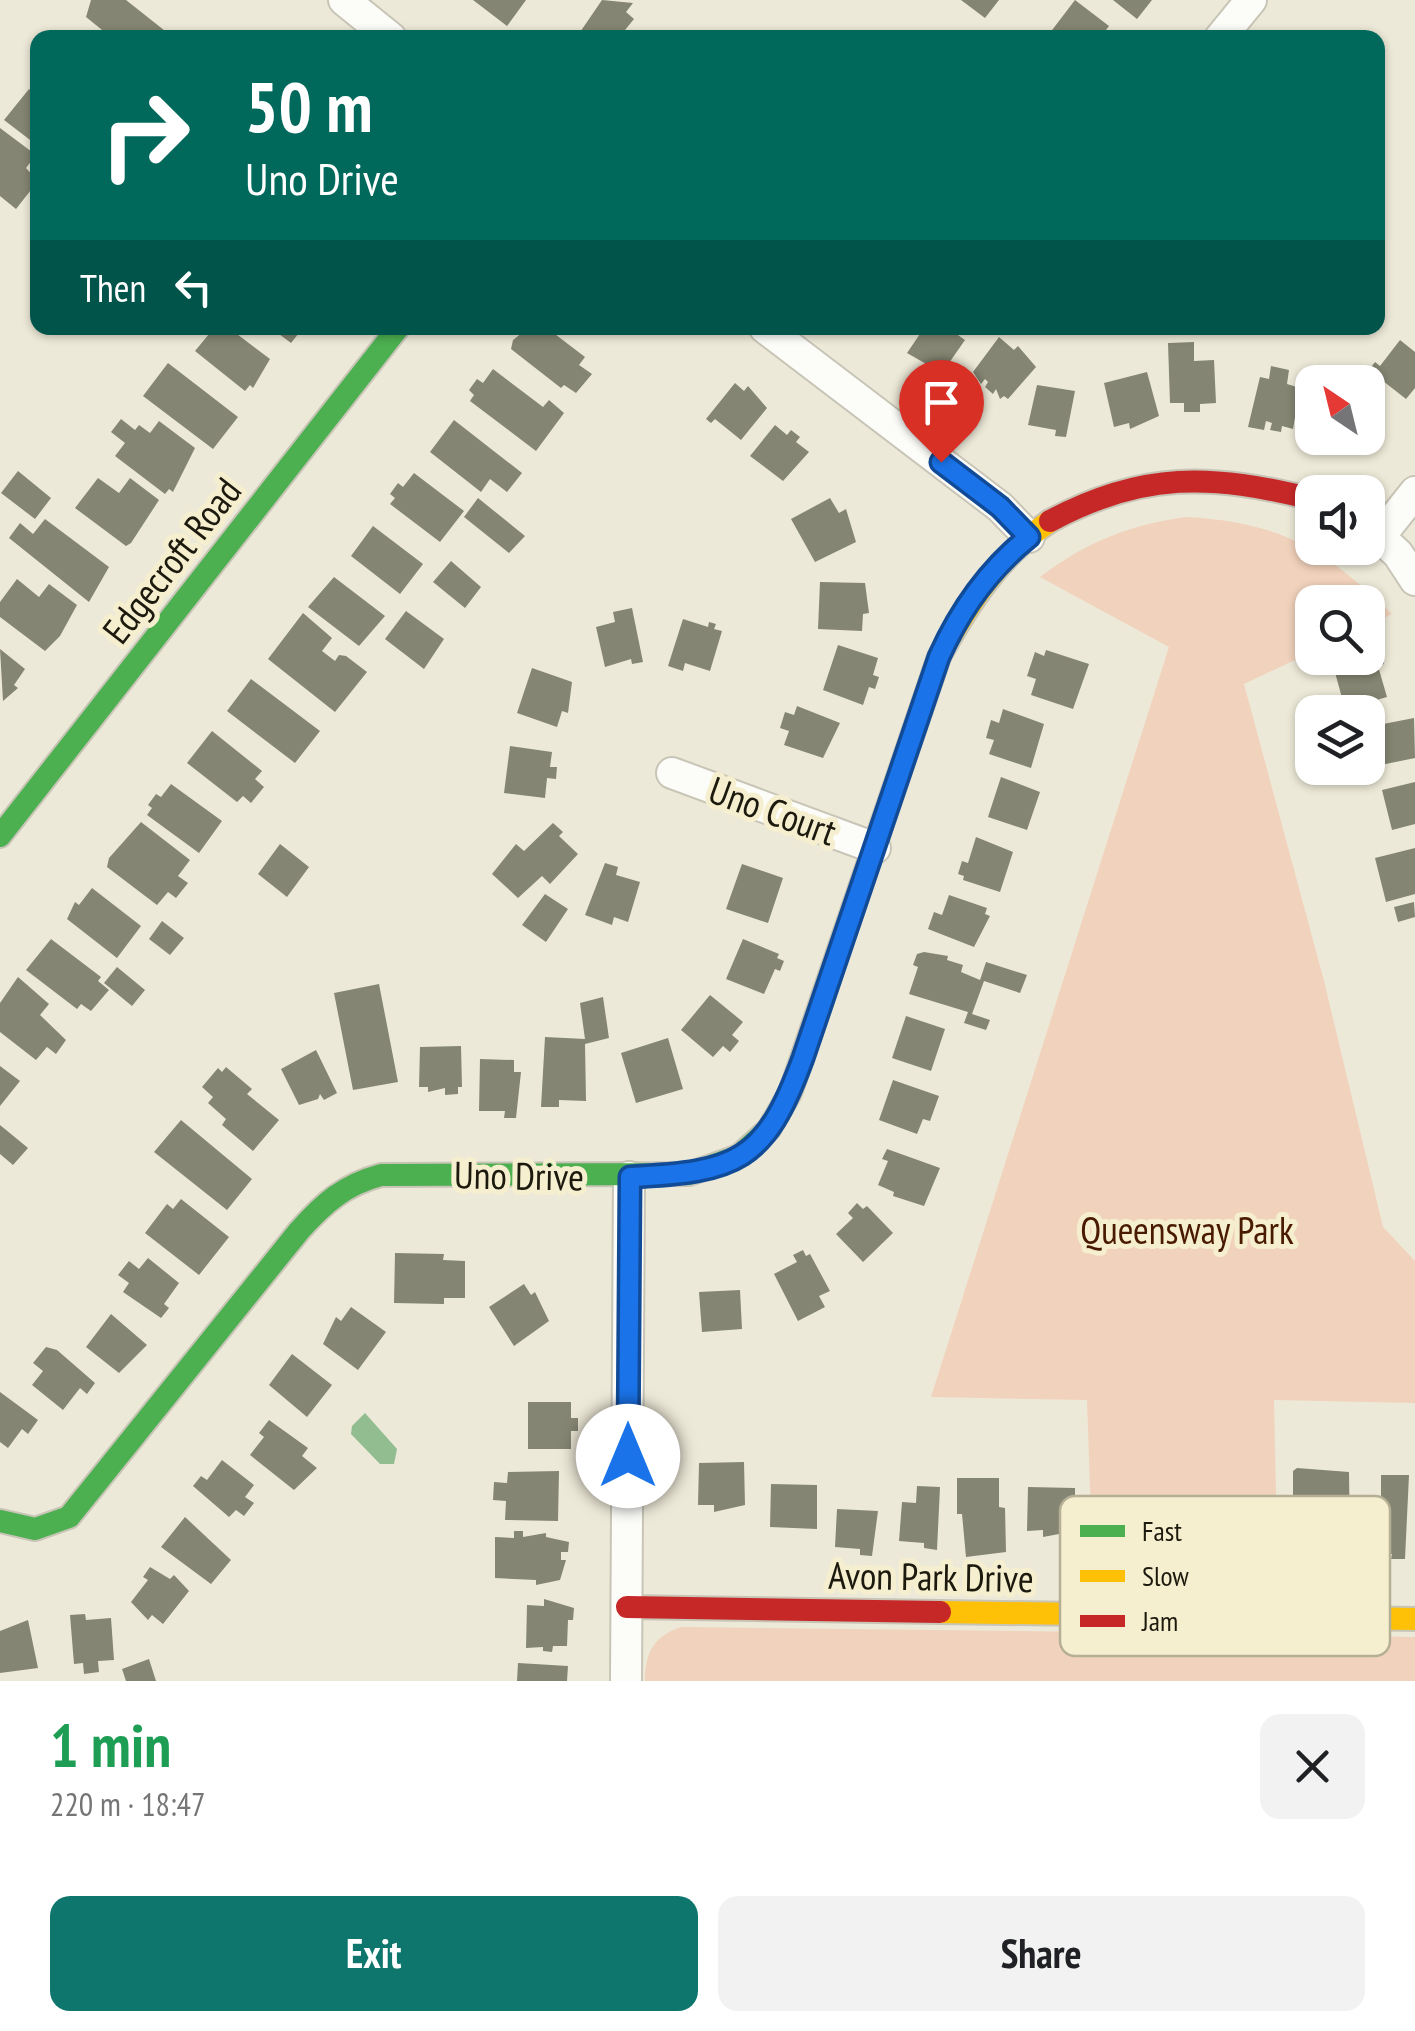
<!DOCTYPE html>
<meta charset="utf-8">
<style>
:root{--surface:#fff;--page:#f2f2f2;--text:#202124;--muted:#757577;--accent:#0f766e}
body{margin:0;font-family:"PT Sans Narrow",sans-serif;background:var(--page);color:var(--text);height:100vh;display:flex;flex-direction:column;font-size:38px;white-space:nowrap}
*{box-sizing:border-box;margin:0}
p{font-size:32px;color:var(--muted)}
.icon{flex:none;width:55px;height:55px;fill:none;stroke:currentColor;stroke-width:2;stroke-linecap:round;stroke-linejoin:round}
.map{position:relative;height:1681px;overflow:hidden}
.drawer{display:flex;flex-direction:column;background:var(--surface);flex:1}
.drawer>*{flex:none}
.banner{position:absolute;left:30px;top:30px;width:1355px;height:305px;border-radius:20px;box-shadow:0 2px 8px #0004;background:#00695c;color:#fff;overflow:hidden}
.needle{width:65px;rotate:325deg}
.controls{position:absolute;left:1295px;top:365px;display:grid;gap:20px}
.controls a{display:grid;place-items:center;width:90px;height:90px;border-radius:20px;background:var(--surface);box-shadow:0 2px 8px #0004;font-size:50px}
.pin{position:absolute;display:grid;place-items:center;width:85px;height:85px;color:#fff;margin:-102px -42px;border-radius:50% 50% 50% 0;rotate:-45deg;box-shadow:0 0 10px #0007}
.pin .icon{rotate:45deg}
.me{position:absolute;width:110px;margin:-55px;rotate:0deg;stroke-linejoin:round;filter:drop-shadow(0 0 8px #0008)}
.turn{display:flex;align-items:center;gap:35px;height:210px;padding:0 50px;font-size:45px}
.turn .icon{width:130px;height:130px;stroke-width:2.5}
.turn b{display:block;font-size:70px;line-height:85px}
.then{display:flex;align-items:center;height:95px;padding:0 50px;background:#0003;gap:20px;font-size:38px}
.round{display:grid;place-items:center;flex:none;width:105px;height:105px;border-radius:20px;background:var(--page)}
.overview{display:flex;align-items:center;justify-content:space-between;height:170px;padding:0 50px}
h1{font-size:60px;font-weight:800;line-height:75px;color:#1e9e55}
.action{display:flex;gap:20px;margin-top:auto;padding:20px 50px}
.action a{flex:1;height:115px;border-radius:20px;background:var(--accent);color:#fff;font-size:40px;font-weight:800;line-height:115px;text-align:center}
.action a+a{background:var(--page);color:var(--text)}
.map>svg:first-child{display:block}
</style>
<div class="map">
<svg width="1415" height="1681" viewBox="0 0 1415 1681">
<rect width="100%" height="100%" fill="#ede9d8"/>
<!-- green -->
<path fill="#f1d2bc" d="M 1186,517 C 1281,522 1324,549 1392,614 L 1368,626 L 1368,602 L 1312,602 L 1312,652 L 1244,684 L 1324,981 L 1383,1227 L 1415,1261 L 1415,1403 L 1274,1400 L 1279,1635 L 1415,1637 L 1415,1681 L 645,1681 C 645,1653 654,1635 682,1627 L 1095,1632 L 1087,1400 L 931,1397 L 1169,647 L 1040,577 C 1086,542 1129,525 1186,517 Z"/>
<!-- water -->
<path fill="#91bd91" d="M 365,1413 L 397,1449 L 394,1464 L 380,1464 L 351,1434 L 352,1426 Z"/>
<!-- building -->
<path fill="#848572" d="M 91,0 L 126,0 L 174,38 L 112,38 L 86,17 Z
M 473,0 L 526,0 L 507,26 Z
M 602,0 L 633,3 L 626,12 L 634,19 L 621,35 L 624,38 L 576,38 Z
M 961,0 L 999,0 L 985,18 Z
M 1075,0 L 1109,26 L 1100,38 L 1046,38 Z
M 1113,0 L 1152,0 L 1137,19 Z
M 29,89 L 38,96 L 38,146 L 4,120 Z
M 0,128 L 36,155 L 26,168 L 38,181 L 16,209 L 0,196 Z
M 214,328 L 229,328 L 270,359 L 253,388 L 250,385 L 245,391 L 195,351 Z
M 271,328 L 303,328 L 291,343 Z
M 528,328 L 547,328 L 585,357 L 579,365 L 592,374 L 576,393 L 564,385 L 561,388 L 511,349 L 513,340 Z
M 924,328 L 948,328 L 965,340 L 942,373 L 907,353 Z
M 999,337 L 1014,350 L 1018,346 L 1036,367 L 1008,399 L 1004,396 L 1000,399 L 996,389 L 993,394 L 985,387 L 988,382 L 985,379 L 981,384 L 973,372 Z
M 1400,340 L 1415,352 L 1415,388 L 1406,399 L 1369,370 L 1375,362 L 1380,366 Z
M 1194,342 L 1194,361 L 1214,360 L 1216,403 L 1200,404 L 1200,412 L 1184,412 L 1184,403 L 1170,403 L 1168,343 Z
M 168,363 L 238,417 L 213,449 L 143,396 Z
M 1271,366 L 1289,370 L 1287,384 L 1300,388 L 1293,429 L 1282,426 L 1281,432 L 1270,430 L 1272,423 L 1266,421 L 1264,430 L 1248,427 L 1260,377 L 1269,379 Z
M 493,369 L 543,407 L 549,400 L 564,413 L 536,451 L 470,401 L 474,395 L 469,390 L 477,379 L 483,383 Z
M 1147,372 L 1159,416 L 1130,429 L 1129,423 L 1114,427 L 1104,383 Z
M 735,383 L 744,391 L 748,386 L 767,408 L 741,440 L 715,419 L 711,423 L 706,419 Z
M 1037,385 L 1075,391 L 1066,437 L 1055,436 L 1056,430 L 1028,425 Z
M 121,419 L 135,430 L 139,425 L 150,433 L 159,421 L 195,448 L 173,492 L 169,489 L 165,494 L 115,456 L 125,443 L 111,432 Z
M 454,420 L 522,473 L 507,492 L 490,479 L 481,492 L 430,452 Z
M 775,425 L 787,435 L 791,430 L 800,437 L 796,442 L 809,452 L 783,481 L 750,456 Z
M 18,471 L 51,498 L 35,519 L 1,493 Z
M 414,473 L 464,511 L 440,542 L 390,504 L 395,498 L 390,494 L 398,483 L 403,487 Z
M 98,478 L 119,493 L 130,478 L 159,500 L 131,543 L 126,546 L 75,508 Z
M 478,498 L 525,536 L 509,553 L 464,517 Z
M 830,498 L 839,513 L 846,509 L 856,542 L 815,562 L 791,519 Z
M 45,519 L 109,567 L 89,602 L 9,538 L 20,523 L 33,534 Z
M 373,526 L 423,564 L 400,594 L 351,556 Z
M 451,561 L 481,587 L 465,608 L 433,582 Z
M 334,577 L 385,616 L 359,646 L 308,607 Z
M 17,579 L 39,597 L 49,584 L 77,605 L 60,636 L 45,651 L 0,617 L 0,602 Z
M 820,582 L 865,583 L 869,613 L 863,614 L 862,631 L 818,629 Z
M 632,608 L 643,662 L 632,664 L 631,659 L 605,667 L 596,627 L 615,622 L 613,612 Z
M 406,611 L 444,639 L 424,669 L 385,639 Z
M 303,613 L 332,638 L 322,651 L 335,661 L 339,655 L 346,656 L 367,672 L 335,712 L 268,659 Z
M 683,619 L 708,627 L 709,622 L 716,624 L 714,629 L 722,631 L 710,671 L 685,663 L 683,671 L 668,666 Z
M 838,645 L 878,658 L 873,675 L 879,677 L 875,689 L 869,687 L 863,705 L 823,690 Z
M 0,649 L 25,669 L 14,685 L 18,688 L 3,701 Z
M 1046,650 L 1089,664 L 1073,709 L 1031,695 L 1036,679 L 1027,676 L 1035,652 L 1044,656 Z
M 1380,651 L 1384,664 L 1378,666 L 1387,697 L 1345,709 L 1333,665 Z
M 532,668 L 572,682 L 568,713 L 562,711 L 557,727 L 517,713 Z
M 251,679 L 320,731 L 295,763 L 227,711 Z
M 797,706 L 840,723 L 823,758 L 784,745 L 789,731 L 780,728 L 785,712 L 794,715 Z
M 1003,709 L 1044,724 L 1031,768 L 989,754 L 994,740 L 986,738 L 991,720 L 999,723 Z
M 1414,718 L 1415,758 L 1371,767 L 1368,727 Z
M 212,731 L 262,771 L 255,779 L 264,787 L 251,803 L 243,796 L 237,802 L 187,763 Z
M 510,746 L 552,752 L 550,767 L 557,767 L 556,779 L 547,778 L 545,798 L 504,793 Z
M 1001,777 L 1040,792 L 1027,830 L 988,817 Z
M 1415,782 L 1415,824 L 1392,830 L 1382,790 Z
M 171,784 L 222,821 L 199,853 L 147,815 L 152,808 L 148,805 L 156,794 L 161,797 Z
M 141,822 L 190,860 L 178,876 L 188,883 L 176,898 L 168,892 L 157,905 L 107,867 L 109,858 Z
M 553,823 L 563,832 L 559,836 L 578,854 L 550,884 L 542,876 L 518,898 L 492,874 L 516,844 L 524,851 Z
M 976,837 L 1013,852 L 1000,892 L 963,880 L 964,876 L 958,874 L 962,861 L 968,863 Z
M 280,844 L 309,867 L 287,897 L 258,874 Z
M 1415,848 L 1415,894 L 1386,902 L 1375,858 Z
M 605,863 L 618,867 L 616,875 L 640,882 L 628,922 L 614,917 L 612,925 L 585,915 Z
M 742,864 L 783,878 L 768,923 L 726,909 Z
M 92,888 L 141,926 L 117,958 L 67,919 L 75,902 L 79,905 Z
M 545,894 L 568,909 L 546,942 L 522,925 Z
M 949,895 L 987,908 L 985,914 L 990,916 L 974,947 L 928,929 L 934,912 L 942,915 Z
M 1414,902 L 1415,917 L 1398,922 L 1394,907 Z
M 162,921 L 184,938 L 170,955 L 149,939 Z
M 51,939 L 101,977 L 98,981 L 109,990 L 91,1011 L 81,1004 L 77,1009 L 26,970 Z
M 743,939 L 779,954 L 777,958 L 784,961 L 780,971 L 775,969 L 764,994 L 726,979 Z
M 924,952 L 948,956 L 947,960 L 963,965 L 961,972 L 980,980 L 986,962 L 1027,975 L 1020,993 L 984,981 L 972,1014 L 990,1020 L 986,1030 L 964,1023 L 968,1012 L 909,994 L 918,967 L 913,965 L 917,954 Z
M 117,967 L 145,990 L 132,1006 L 104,983 Z
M 18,977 L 49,1004 L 40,1015 L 66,1040 L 56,1054 L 47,1047 L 36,1060 L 0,1032 L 0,1003 Z
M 379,984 L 398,1082 L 353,1090 L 334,993 Z
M 710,995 L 743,1022 L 732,1035 L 739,1041 L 730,1052 L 723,1046 L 713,1057 L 681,1030 Z
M 603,997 L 609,1038 L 585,1044 L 586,1101 L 559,1100 L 559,1107 L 541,1107 L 545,1037 L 585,1039 L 580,1003 Z
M 906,1016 L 945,1029 L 931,1071 L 892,1058 Z
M 668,1038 L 683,1089 L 636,1103 L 621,1053 Z
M 461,1046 L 462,1087 L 458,1087 L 458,1094 L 445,1095 L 445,1088 L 428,1092 L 428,1087 L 419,1087 L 420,1047 Z
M 316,1050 L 337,1093 L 324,1100 L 320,1094 L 318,1099 L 299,1105 L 281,1069 Z
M 480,1059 L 514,1060 L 514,1072 L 521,1072 L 516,1118 L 504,1118 L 505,1111 L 479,1111 Z
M 0,1066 L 20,1081 L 0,1106 Z
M 226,1067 L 252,1089 L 247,1094 L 279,1120 L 253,1151 L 222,1125 L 226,1119 L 208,1103 L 213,1097 L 202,1087 L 218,1068 L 222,1072 Z
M 893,1080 L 939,1096 L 930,1121 L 923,1119 L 917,1134 L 879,1120 Z
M 181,1120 L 252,1179 L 227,1210 L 154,1152 Z
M 0,1125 L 28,1148 L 13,1165 L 0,1154 Z
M 887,1149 L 940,1168 L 924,1206 L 893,1196 L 894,1192 L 878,1185 L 888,1161 L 882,1159 Z
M 181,1199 L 229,1237 L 199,1275 L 145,1233 L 167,1204 L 173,1209 Z
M 857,1203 L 863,1209 L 867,1206 L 893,1233 L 863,1262 L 836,1234 L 853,1218 L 848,1213 Z
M 803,1250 L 806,1256 L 810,1254 L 830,1291 L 819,1296 L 825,1307 L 798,1321 L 774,1274 L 797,1262 L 793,1255 Z
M 395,1253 L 444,1254 L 443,1260 L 465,1261 L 465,1298 L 444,1298 L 444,1304 L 394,1303 Z
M 148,1258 L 179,1283 L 164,1304 L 169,1308 L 161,1318 L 123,1292 L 129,1283 L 118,1275 L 129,1261 L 139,1269 Z
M 524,1284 L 531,1295 L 535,1292 L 549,1321 L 514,1346 L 489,1307 Z
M 740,1290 L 742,1329 L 702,1332 L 699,1292 Z
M 351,1307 L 386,1332 L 358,1370 L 323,1344 L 336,1317 L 341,1321 Z
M 111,1314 L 147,1345 L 119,1373 L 86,1347 Z
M 46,1347 L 57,1350 L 95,1383 L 87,1394 L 80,1388 L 63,1410 L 32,1385 L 43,1371 L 33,1363 Z
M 292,1354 L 332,1385 L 307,1417 L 269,1385 Z
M 0,1392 L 38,1420 L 28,1434 L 22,1429 L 8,1448 L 0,1442 Z
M 528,1402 L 571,1402 L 571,1418 L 578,1418 L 578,1431 L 571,1431 L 571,1449 L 528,1449 Z
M 269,1420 L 308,1448 L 302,1456 L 317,1468 L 294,1490 L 250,1455 L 264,1437 L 259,1433 Z
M 222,1460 L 254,1485 L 245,1497 L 254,1503 L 244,1516 L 236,1510 L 229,1517 L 193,1486 L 201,1476 L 207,1480 Z
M 744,1462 L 745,1505 L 714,1512 L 714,1505 L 698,1505 L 699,1463 Z
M 1297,1468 L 1349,1472 L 1350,1543 L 1293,1539 L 1293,1471 Z
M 559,1471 L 558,1521 L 505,1520 L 506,1501 L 493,1500 L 494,1482 L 507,1483 L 508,1472 Z
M 1381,1475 L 1409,1475 L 1405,1559 L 1391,1559 L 1392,1554 L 1365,1554 L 1365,1512 L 1381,1513 Z
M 957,1478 L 999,1478 L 999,1507 L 1005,1508 L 1006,1552 L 966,1557 L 962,1514 L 957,1514 Z
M 771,1484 L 817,1485 L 817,1529 L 770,1527 Z
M 917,1486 L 940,1487 L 937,1550 L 924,1548 L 924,1543 L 899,1541 L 902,1502 L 916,1503 Z
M 1028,1487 L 1075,1488 L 1075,1531 L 1043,1537 L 1043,1530 L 1027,1531 Z
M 837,1509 L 878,1511 L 872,1556 L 860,1555 L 860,1549 L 835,1547 Z
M 185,1517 L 231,1560 L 211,1584 L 161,1547 Z
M 514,1531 L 523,1531 L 523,1537 L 546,1533 L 546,1537 L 569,1542 L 568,1552 L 561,1552 L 561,1560 L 566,1560 L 560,1580 L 536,1585 L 536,1580 L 495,1578 L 495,1537 L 514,1538 Z
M 150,1567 L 170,1579 L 174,1575 L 189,1591 L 163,1624 L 152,1615 L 148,1620 L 131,1602 L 148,1580 L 143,1577 Z
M 544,1599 L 574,1608 L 573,1620 L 568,1620 L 567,1646 L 553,1646 L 552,1652 L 543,1651 L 543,1647 L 526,1648 L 527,1605 L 544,1606 Z
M 85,1614 L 86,1620 L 111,1618 L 114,1660 L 98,1661 L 99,1672 L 84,1674 L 83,1663 L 74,1664 L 70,1615 Z
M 28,1620 L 38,1668 L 0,1673 L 0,1631 Z
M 149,1659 L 156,1681 L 126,1681 L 122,1669 Z
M 518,1663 L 568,1666 L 567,1681 L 517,1681 Z"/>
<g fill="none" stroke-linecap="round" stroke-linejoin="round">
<!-- street casing -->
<g stroke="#c8c5b7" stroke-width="34">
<path id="street" d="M 344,0 L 391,38
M 1220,38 L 1251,0
M 765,328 L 1000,507 L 1029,537
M 1368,526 L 1398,554 L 1415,580
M 1381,535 L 1415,492
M 672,773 L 875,848
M 626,1681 L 629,1177"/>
</g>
<!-- fast casing -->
<g stroke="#c8c5b7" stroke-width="26">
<path id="fast" d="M 0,836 L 398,328
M 0,1521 L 35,1529 L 69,1517 L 299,1231 C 324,1203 344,1185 381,1175 L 689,1174 L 739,1156 L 769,1129"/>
</g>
<!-- slow casing -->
<g stroke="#c8c5b7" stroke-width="26">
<path id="slow" d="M 769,1129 L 790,1093 L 939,657 C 968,604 999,556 1050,521
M 940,1612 L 1415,1619"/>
</g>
<!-- jam casing -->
<g stroke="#c8c5b7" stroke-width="26">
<path id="jam" d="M 1050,521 C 1143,471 1212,474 1312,499
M 627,1607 L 940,1612"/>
</g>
<!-- street -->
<use href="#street" stroke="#fcfcf9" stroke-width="30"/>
<!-- fast -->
<use href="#fast" stroke="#4caf50" stroke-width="22"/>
<!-- slow -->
<use href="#slow" stroke="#ffc107" stroke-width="22"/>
<!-- jam -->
<use href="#jam" stroke="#c62828" stroke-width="22"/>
</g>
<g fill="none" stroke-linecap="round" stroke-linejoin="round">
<!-- route casing -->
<g stroke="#114b97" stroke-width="25">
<path id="route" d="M 628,1456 L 630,1177 C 737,1172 765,1162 803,1058 L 939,657 C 960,610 989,569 1029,537 L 1000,507 L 941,462"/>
</g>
<!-- route -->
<use href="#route" stroke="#1a73e8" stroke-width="18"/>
</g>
<g text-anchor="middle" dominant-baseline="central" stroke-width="10" stroke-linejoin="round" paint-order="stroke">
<!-- street labels -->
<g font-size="38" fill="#1c190e" stroke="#f6efcf">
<text transform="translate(171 560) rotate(-52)">Edgecroft Road</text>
<text transform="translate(773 810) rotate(20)">Uno Court</text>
<text transform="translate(519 1175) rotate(1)">Uno Drive</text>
<text transform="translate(931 1576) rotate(1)">Avon Park Drive</text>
</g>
<!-- park labels -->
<g font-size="38" fill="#491a00" stroke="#f6efcf">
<text x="1187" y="1229">Queensway Park</text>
</g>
</g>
<!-- legend -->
<rect x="1060" y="1496" width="330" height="160" rx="15" fill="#f6efcf" stroke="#b5af95" stroke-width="2.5"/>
<rect x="1080" y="1525" width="45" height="12" fill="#4caf50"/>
<rect x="1080" y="1570" width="45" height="12" fill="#ffc107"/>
<rect x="1080" y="1615" width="45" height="12" fill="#c62828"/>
<g font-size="28" fill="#1c190e">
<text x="1142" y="1541">Fast</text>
<text x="1142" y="1586">Slow</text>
<text x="1142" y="1631">Jam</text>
</g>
</svg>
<div class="controls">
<a><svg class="needle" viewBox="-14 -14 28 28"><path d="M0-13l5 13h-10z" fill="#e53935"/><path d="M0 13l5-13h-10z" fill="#757577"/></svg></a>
<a><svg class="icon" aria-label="sound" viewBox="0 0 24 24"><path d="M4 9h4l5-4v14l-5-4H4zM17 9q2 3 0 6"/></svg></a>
<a><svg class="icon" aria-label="search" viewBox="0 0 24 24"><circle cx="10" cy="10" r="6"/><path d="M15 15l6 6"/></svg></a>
<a><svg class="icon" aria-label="layers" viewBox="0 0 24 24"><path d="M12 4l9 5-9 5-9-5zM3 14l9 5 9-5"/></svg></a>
</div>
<div class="pin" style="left:941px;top:462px;background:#d93025"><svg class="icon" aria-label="arrive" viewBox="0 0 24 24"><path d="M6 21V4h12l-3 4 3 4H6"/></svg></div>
<svg class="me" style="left:628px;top:1456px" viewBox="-20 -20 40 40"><circle r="19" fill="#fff"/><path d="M0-13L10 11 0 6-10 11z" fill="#1a73e8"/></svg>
<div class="banner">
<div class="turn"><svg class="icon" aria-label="right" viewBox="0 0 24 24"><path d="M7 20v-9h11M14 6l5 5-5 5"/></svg><div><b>50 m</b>Uno Drive</div></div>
<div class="then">Then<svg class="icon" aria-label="left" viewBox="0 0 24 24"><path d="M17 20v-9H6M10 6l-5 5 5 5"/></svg></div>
</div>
</div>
<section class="drawer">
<div class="overview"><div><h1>1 min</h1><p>220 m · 18:47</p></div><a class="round"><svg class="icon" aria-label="close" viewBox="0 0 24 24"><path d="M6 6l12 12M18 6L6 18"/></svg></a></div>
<div class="action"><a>Exit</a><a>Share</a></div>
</section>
